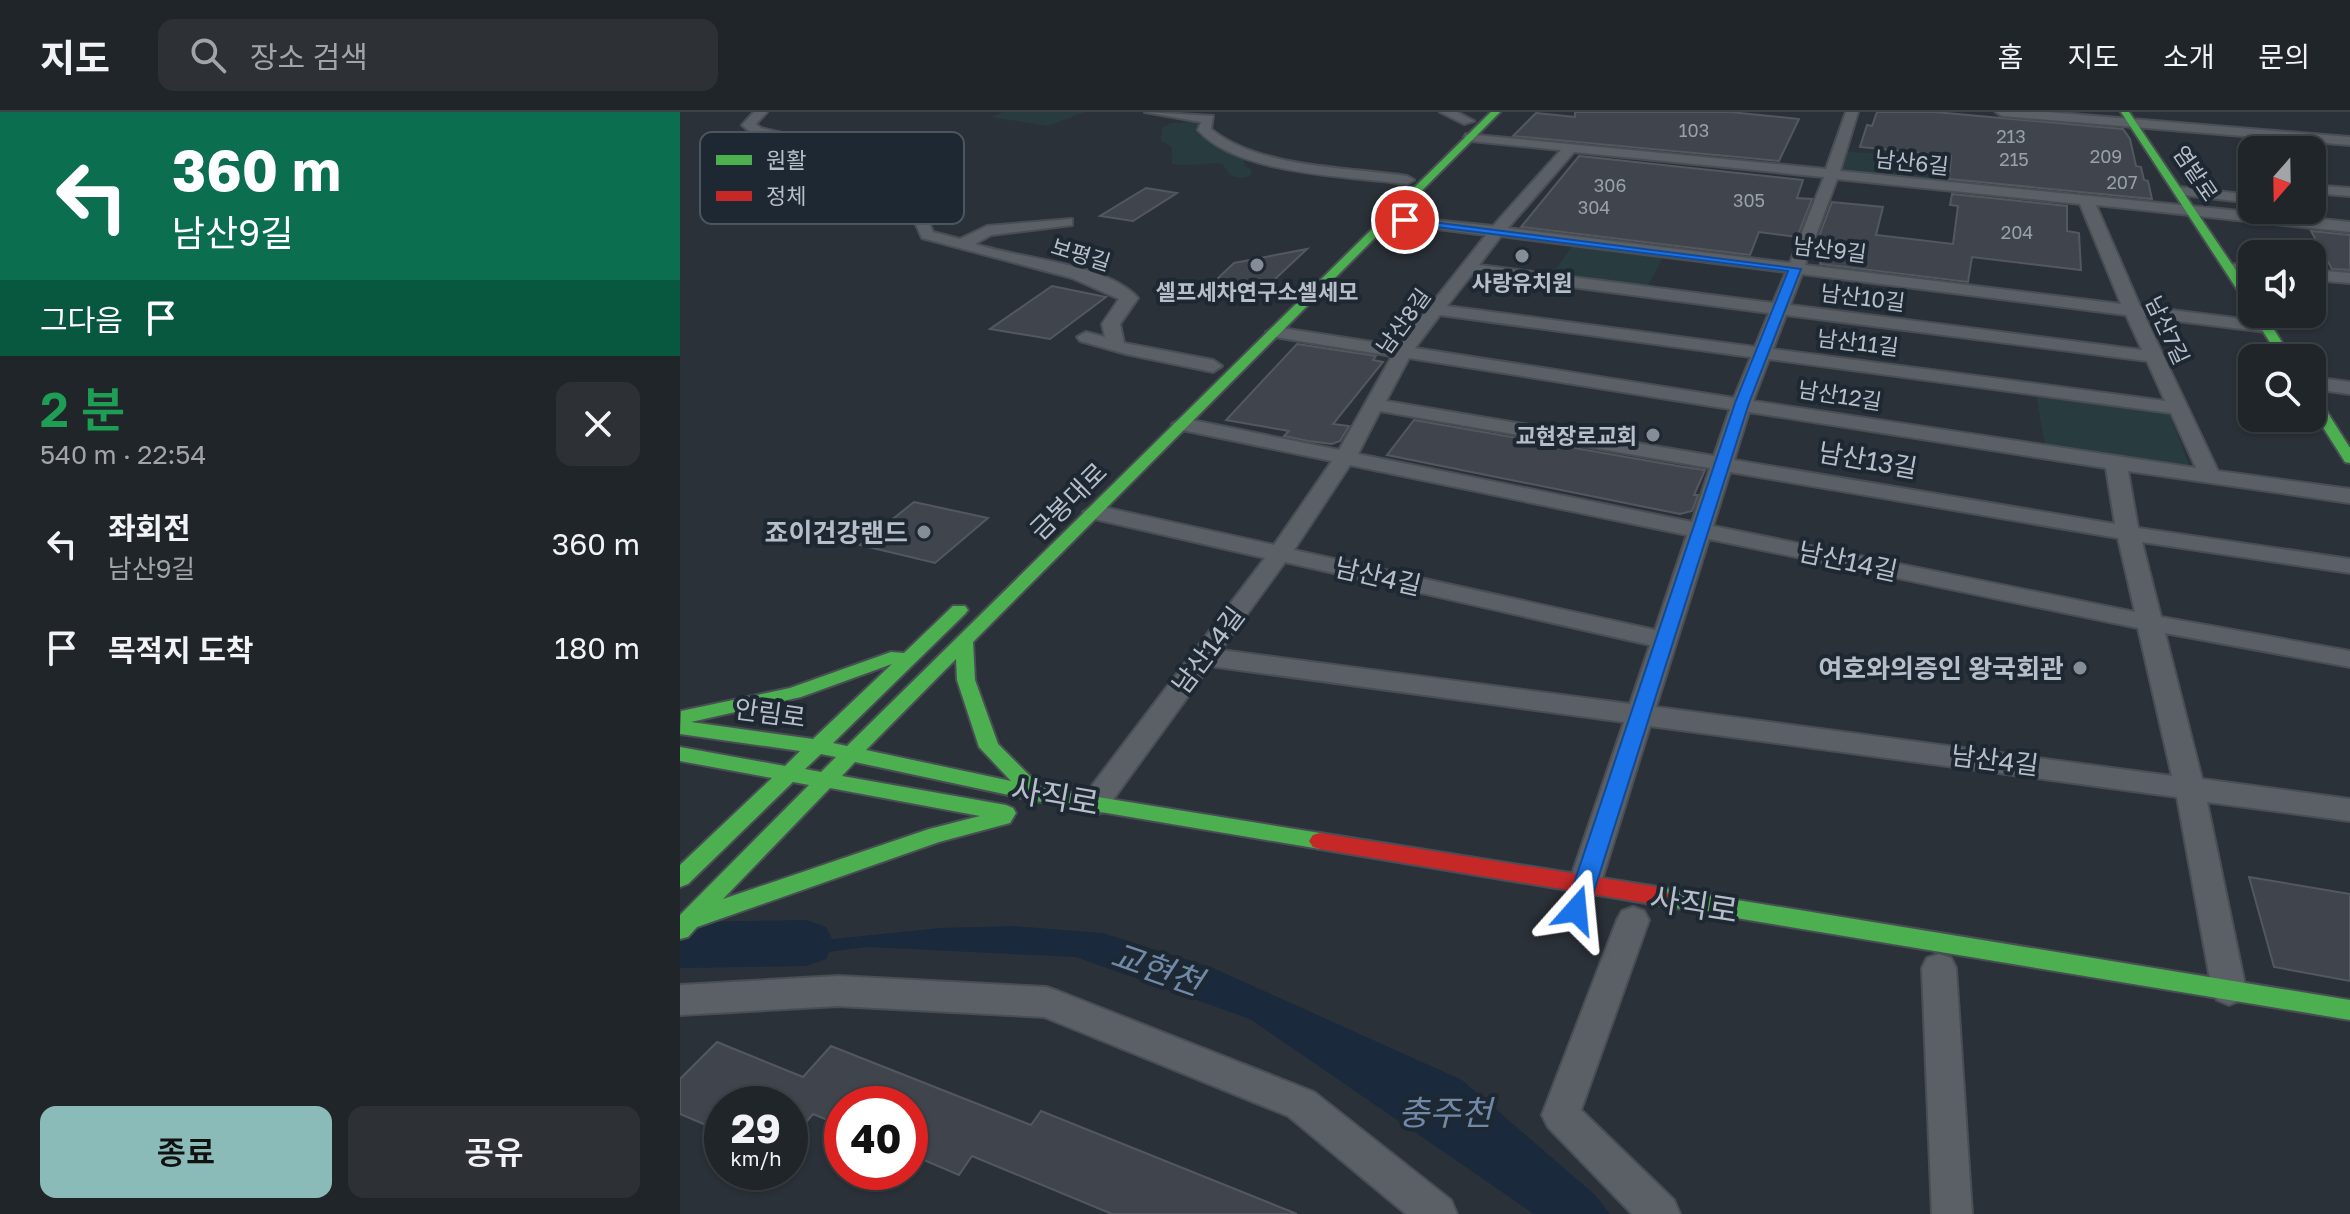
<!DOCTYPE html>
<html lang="ko">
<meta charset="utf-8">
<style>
:root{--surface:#20252a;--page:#2d3136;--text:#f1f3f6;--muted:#a2a5a8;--line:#3d4247;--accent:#8bbbb9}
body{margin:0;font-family:"Golos Text","Noto Sans KR",sans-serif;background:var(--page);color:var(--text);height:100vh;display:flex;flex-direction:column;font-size:30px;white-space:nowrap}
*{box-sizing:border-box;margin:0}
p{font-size:26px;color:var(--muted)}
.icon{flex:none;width:44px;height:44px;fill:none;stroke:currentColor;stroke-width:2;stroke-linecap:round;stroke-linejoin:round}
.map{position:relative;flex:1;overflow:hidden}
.drawer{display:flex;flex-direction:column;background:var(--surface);width:680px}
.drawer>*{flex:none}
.guide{background:#0b6e4f;color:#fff;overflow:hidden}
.needle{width:52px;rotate:200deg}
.buttons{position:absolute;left:1558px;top:24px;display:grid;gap:16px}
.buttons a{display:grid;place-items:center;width:88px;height:88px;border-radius:16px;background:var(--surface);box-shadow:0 2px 6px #0004,0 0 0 2px var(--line);font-size:40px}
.speed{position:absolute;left:24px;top:974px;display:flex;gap:16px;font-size:40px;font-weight:700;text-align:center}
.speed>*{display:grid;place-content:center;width:104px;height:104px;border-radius:50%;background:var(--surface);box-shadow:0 2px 6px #0004,0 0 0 2px var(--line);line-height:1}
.speed small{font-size:20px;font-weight:400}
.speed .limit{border:12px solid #d22;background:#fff;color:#111}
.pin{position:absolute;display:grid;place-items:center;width:68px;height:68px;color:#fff;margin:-34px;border:4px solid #fff;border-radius:50%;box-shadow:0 2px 8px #0007}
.me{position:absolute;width:88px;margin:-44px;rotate:18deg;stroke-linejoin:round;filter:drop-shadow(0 0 6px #0008)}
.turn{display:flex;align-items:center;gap:28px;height:168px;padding:0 40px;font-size:36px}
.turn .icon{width:104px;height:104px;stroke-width:2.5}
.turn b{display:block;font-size:56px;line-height:68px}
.then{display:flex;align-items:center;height:76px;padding:0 40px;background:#0003;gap:16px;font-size:30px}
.round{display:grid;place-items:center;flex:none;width:84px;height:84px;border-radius:16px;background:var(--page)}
.summary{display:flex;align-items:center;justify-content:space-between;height:136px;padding:0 40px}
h1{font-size:48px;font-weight:600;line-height:60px;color:#1e9e55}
.action{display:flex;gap:16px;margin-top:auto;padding:16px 40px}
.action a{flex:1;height:92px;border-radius:16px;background:var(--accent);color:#111;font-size:32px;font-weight:600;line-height:92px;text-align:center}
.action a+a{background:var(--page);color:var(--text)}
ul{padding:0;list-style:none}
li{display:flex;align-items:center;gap:24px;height:104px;padding:0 40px}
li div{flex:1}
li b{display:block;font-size:30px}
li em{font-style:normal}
header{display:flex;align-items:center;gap:48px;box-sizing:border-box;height:112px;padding:0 40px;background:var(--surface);border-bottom:2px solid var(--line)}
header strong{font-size:38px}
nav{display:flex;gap:44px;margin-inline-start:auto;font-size:28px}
.search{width:560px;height:72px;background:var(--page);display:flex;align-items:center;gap:20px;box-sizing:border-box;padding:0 28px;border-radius:16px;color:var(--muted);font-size:30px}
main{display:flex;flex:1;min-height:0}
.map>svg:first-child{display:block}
</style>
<header>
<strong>지도</strong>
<div class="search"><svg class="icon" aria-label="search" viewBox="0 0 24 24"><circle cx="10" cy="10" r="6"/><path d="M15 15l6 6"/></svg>장소 검색</div>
<nav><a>홈</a><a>지도</a><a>소개</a><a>문의</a></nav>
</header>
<main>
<section class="drawer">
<div class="guide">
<div class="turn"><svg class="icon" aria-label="left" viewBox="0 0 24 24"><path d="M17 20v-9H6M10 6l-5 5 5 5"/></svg><div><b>360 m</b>남산9길</div></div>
<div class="then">그다음<svg class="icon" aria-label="arrive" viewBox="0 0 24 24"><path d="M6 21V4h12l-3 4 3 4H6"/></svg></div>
</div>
<div class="summary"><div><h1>2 분</h1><p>540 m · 22:54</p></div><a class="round"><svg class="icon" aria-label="close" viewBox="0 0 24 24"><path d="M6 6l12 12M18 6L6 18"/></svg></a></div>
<ul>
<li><svg class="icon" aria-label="left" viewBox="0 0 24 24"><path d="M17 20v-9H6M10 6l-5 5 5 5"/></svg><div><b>좌회전</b><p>남산9길</p></div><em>360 m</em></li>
<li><svg class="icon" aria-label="arrive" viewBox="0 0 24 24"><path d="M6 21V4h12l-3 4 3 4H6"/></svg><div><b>목적지 도착</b></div><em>180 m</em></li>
</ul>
<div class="action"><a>종료</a><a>공유</a></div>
</section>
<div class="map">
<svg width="1670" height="1102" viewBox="0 0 1670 1102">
<rect width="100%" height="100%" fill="#2b3138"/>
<!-- green -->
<path fill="#283b3e" d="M 324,0 L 405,0 L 368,14 L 310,5 Z
M 513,10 L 521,13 L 518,20 L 532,33 L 564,42 L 564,53 L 571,57 L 572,62 C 561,70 547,64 543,52 C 525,50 510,55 492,52 L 492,35 L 481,29 L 482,16 L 492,11 Z
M 1165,39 L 1252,47 L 1250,70 L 1160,61 Z
M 892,134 L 983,145 L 967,176 L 871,164 Z
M 1356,282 L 1488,299 L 1510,355 L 1365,334 Z"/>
<!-- water -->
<path fill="#1b293c" d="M 333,814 L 423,821 L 533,856 L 782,968 L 915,1083 L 930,1102 L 854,1102 L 570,907 L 396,845 L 187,835 L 24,856 L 76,825 L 134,829 L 260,816 Z"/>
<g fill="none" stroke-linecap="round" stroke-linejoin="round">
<!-- river -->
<path fill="#1b293c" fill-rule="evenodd" d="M 126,808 L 146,815 L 154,831 L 146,847 L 126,854 L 0,856 L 0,810 Z"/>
</g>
<!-- building -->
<path fill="#40454d" stroke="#53585f" stroke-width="2" d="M 895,0 L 1050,0 L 1119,7 L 1099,49 L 833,24 L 856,1 L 895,5 Z
M 1197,0 L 1255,0 L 1443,17 L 1450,27 L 1456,54 L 1461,55 L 1464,68 L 1468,69 L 1472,87 L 1269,67 L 1271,44 L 1180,35 L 1187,13 L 1192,14 Z
M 899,44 L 1123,68 L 1117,86 L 1132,87 L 1117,125 L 1079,120 L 1070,143 L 841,115 Z
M 466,76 L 497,81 L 453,109 L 420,104 Z
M 1272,82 L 1387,94 L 1387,119 L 1399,121 L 1401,158 L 1292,145 L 1288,170 L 1140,152 L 1148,129 L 1138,127 L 1152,90 L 1203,95 L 1196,123 L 1273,132 L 1278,94 L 1270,93 Z
M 1631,119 L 1670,123 L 1670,158 L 1652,157 Z
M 627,137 L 593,169 L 580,167 L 575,172 L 537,167 L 554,151 Z
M 372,174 L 426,185 L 370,227 L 310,217 Z
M 617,232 L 696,244 L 693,248 L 703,250 L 653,312 L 669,314 L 660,329 L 652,332 L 628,329 L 604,324 L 609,319 L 546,308 Z
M 734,308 L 1004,355 L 1025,358 L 1014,383 L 1018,383 L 1012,399 L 1000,402 L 707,343 Z
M 234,390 L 308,406 L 255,451 L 180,433 Z
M 1569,765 L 1670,782 L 1670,869 L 1594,855 Z
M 37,930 L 123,965 L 151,934 L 351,1013 L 361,999 L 617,1102 L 432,1102 L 292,1044 L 279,1063 L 230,1042 L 230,992 L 162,992 L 162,1014 L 133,1002 L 110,1029 L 110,992 L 42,992 L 42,1020 L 0,1002 L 0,967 Z"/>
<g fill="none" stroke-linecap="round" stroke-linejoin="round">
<!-- street casing -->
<g stroke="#494e55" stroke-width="4">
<path id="street" d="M 74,0 L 87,0 L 76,12 L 81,16 L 123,26 L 125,34 L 184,52 L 203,79 L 241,93 L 253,120 L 280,127 L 307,114 L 392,107 L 392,113 L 311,123 L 295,132 C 340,147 426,151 458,186 L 440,212 L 444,231 L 533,248 L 542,254 L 533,260 L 446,242 L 400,229 L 397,225 L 406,220 L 425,225 L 422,212 L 439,187 L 392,166 L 242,126 L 230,99 L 193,85 L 174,58 L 114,39 L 112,31 C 94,27 75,26 62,13 Z
M 465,0 L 533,4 L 531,17 C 578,56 668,55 727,64 L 734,68 L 727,72 C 669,64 558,63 518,18 L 521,10 Z
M 760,0 L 777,0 L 794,9 L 784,12 Z
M 1166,0 L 1178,0 L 1160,59 L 1670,110 L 1670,120 L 1416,93 L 1460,194 L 1586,210 L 1595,215 L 1586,220 L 1465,205 L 1538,359 L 1670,377 L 1670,391 L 1448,359 L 1458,416 L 1670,447 L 1670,461 L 1462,430 L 1481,505 L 1670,539 L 1670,555 L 1485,521 L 1522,667 L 1670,687 L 1670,709 L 1527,690 L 1566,878 L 1561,888 L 1549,893 L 1537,888 L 1532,878 L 1497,685 L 970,614 L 920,774 L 915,783 L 904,787 L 893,783 L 888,774 L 944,610 L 530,554 L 424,700 L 414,703 L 404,700 L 399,692 L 404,684 L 585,446 L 406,405 L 403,400 L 414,393 L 594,433 L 652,349 L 502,318 L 492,312 L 502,306 L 659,338 L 712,244 L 595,225 L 586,220 L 595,215 L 718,234 L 806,123 L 709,111 L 704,109 L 704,103 L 813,114 L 881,38 L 791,29 L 784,25 L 786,22 L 1146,57 ZM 894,40 L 1144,65 L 1110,151 L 828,116 ZM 1157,67 L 1400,92 L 1441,192 L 1125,153 ZM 821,124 L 1106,160 L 1093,191 L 799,153 ZM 792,162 L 1089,201 L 1075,235 L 767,194 ZM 1122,162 L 1446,203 L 1462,238 L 1110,193 ZM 760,203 L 1071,245 L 1054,286 L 735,236 ZM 1106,203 L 1467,249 L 1485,289 L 1093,237 ZM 729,246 L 1050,297 L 1034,344 L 706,289 ZM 1089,247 L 1491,301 L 1516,356 L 1073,289 ZM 700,299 L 1030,356 L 1012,410 L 678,342 ZM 1069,300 L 1426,356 L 1435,412 L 1054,348 ZM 670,353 L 1007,423 L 975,518 L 614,438 ZM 1050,360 L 1438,426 L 1455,500 L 1033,414 ZM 1029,427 L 1458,516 L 1492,664 L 976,595 ZM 605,450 L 970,533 L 950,592 L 541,538 Z
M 1316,0 L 1367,0 L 1670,25 L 1670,33 L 1322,4 Z
M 1632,73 L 1670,76 L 1670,84 L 1632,81 Z
M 1500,75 L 1572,83 L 1572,91 L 1495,82 L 1495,76 Z
M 1552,152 L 1572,153 L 1572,163 L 1546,160 L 1544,157 Z
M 1632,158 L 1670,161 L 1670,171 L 1632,168 Z
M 1632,265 L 1670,270 L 1670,282 L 1632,277 Z
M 953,795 L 964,799 L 969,808 L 901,998 L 994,1088 L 1000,1102 L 952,1102 L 868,1015 L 862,1003 L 937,808 L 942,799 Z
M 1259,842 L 1271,846 L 1276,856 L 1292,1102 L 1252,1102 L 1242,856 L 1247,846 Z
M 158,864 L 366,875 L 378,879 L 634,980 L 771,1088 L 777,1102 L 726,1102 L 608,1004 L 364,905 L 158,894 L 0,903 L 0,873 Z"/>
</g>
<!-- fast casing -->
<g stroke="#494e55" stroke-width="4">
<path id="fast" d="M 811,0 L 820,0 L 293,530 L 295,568 L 318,632 L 362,676 L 640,721 L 647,723 L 651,729 L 647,735 L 640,737 L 356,689 L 175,650 L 162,664 L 326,693 L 333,696 L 336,701 L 330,711 L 259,730 L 17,815 L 8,825 L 0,827 L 0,803 L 129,673 L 113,670 L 8,772 L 0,775 L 0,753 L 92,666 L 0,649 L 0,635 L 105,654 L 120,639 L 0,622 L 1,599 L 110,576 L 211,540 L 224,541 L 273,494 L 285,494 L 288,498 L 285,502 L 153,631 L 167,634 ZM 276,547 L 277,568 L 299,635 L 331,669 L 186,638 ZM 212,552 L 133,627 L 11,610 L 121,585 ZM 141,642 L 156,645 L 141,660 L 125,657 ZM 150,676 L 300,704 L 249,717 L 43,787 Z
M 1441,0 L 1449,0 L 1572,182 L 1572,195 L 1566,191 Z
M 1572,202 L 1584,202 L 1612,246 L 1600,246 Z
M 1632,283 L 1637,284 L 1670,336 L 1670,351 L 1665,350 L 1632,298 Z
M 978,775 L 1670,888 L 1670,908 L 978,793 L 970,790 L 967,784 L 970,778 Z"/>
</g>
<!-- jam casing -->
<g stroke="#494e55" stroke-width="4">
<path id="jam" d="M 640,721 L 978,775 L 986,778 L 989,784 L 986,790 L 978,793 L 640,737 L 633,735 L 629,729 L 633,723 Z"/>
</g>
<!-- street -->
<use href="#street" fill="#5b6066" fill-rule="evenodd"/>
<!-- fast -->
<use href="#fast" fill="#4caf50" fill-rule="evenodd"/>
<!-- jam -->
<use href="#jam" fill="#c62828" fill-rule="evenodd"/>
</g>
<!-- route -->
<path fill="#1a73e8" stroke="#114b97" stroke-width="2" d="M 721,106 L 1121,157 L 1069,291 L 908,798 L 904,805 L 888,805 L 885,798 L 1055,291 L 1108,159 L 725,111 Z"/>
<!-- markers -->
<g fill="#858d96" stroke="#1e2833" stroke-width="3">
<circle cx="842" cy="144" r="8"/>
<circle cx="577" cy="153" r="8"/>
<circle cx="973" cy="323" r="8"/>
<circle cx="244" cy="420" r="8"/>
<circle cx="1400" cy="556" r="8"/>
</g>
<g text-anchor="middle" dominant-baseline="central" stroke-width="8" stroke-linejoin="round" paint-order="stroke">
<!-- far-number labels -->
<g font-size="18" fill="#98a0aa">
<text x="1014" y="18">103</text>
<text x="1331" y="24">213</text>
<text x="1426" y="44">209</text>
<text x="1334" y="47">215</text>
<text x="1442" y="70">207</text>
<text x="930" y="73">306</text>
<text x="1069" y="88">305</text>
<text x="914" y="95">304</text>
<text x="1337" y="120">204</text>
</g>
<!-- far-street labels -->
<g font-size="22" fill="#b6bec9" stroke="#1e2833">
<text transform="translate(1232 50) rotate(6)">남산6길</text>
<text transform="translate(1516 61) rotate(56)">염밭로</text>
<text transform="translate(1150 137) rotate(7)">남산9길</text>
<text transform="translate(401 142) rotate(17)">보평길</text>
<text transform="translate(1183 185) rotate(7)">남산10길</text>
<text transform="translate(723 209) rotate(-54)">남산8길</text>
<text transform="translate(1488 218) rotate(65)">남산7길</text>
<text transform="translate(1178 230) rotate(7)">남산11길</text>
<text transform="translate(1160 283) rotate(9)">남산12길</text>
</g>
<!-- far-poi labels -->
<g font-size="22" font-weight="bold" fill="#b6bec9" stroke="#1e2833">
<text x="842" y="170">사랑유치원</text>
<text x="577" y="179">셀프세차연구소셀세모</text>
<text x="957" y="323" text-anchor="end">교현장로교회</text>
</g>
<!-- street labels -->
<g font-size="26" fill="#b6bec9" stroke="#1e2833">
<text transform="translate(1188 348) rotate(10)">남산13길</text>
<text transform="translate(388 389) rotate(-45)">금봉대로</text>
<text transform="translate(1168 449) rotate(12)">남산14길</text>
<text transform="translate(698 464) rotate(13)">남산4길</text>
<text transform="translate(528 538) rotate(-53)">남산14길</text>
<text transform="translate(90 601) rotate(8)">안림로</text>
<text transform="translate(1315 648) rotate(7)">남산4길</text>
</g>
<!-- poi labels -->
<g font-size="26" font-weight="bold" fill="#b6bec9" stroke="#1e2833" text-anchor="end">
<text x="228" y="420">죠이건강랜드</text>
<text x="1384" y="556">여호와의증인 왕국회관</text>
</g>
<!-- near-street labels -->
<g font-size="32" fill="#b6bec9" stroke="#1e2833">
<text transform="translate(375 684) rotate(10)">사직로</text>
<text transform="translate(1014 792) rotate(9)">사직로</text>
</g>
<!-- near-water labels -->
<g font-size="34" font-style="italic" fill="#7089a7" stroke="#1e2833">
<text transform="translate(477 856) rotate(19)">교현천</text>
<text x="765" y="1000">충주천</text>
</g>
</g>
<!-- legend -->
<rect x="20" y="20" width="264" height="92" rx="12" fill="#1e2833" stroke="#4c5560" stroke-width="2"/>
<rect x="36" y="43" width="36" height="10" fill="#4caf50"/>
<rect x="36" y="79" width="36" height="10" fill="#c62828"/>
<g font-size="22" fill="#b6bec9">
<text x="86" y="56">원활</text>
<text x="86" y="92">정체</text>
</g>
</svg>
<div class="buttons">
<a><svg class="needle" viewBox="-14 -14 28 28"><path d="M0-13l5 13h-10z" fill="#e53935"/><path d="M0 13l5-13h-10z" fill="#a2a5a8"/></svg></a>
<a><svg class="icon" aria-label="sound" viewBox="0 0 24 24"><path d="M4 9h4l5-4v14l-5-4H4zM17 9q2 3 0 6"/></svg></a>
<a><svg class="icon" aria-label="search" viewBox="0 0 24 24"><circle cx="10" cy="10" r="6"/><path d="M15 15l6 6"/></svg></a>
</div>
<div class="speed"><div>29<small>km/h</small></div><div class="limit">40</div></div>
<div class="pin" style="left:725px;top:108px;background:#d93025"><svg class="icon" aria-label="arrive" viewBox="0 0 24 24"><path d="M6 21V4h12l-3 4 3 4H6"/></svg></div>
<svg class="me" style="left:896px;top:798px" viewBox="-20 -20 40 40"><path d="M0-17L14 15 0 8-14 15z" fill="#1a73e8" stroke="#fff" stroke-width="4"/></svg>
</div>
</main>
